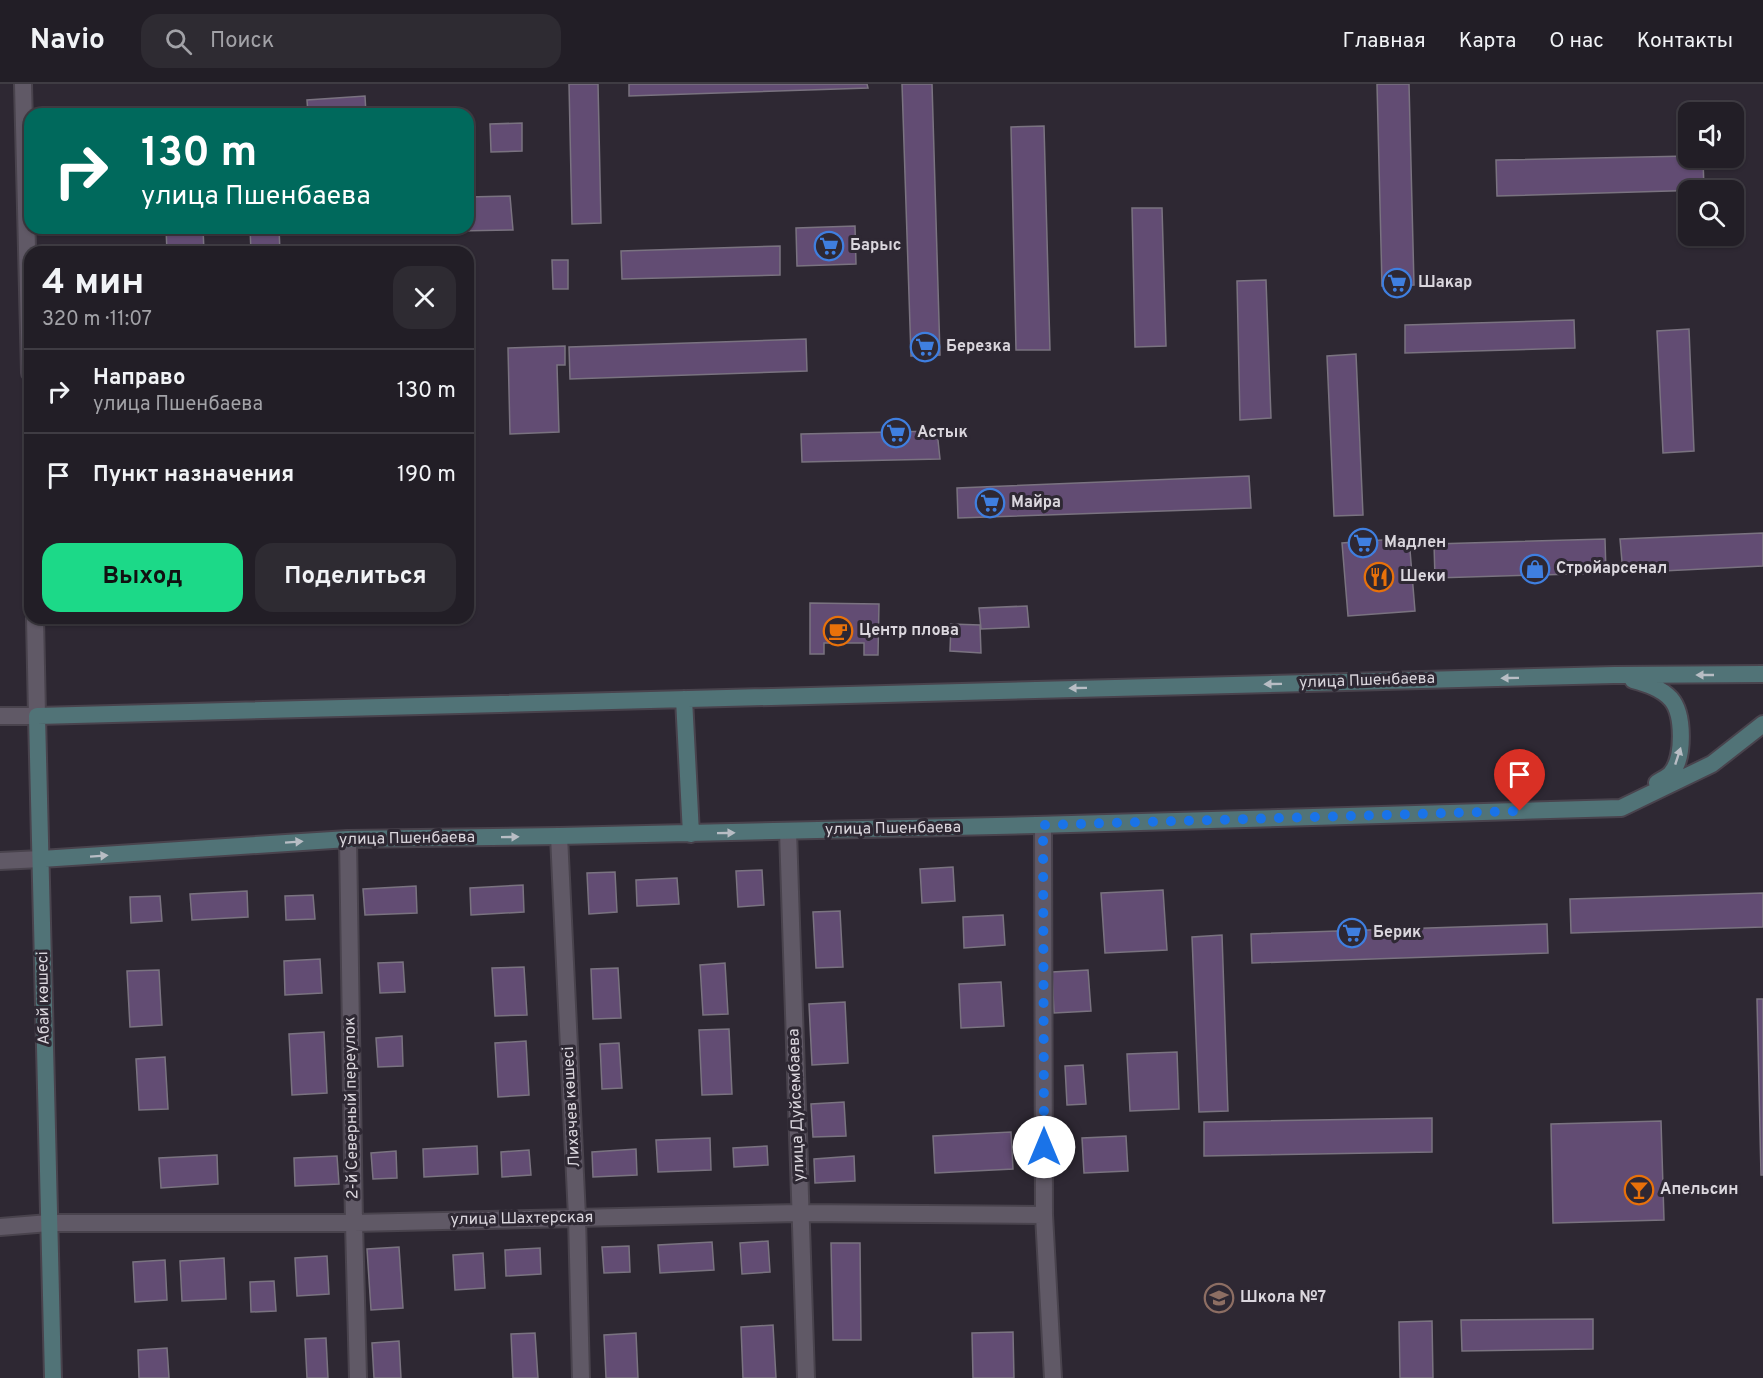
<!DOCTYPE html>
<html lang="ru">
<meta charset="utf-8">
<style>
:root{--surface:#221e26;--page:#2e2b32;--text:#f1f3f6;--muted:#a2a2a7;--line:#3f3c43;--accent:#1cd988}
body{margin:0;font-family:Overpass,sans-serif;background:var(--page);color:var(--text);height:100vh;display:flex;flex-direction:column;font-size:22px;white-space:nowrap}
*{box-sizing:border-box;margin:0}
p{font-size:20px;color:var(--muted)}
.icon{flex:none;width:33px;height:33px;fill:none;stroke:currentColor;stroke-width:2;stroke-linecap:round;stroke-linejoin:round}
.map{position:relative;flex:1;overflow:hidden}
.sheet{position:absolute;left:24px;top:162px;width:450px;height:378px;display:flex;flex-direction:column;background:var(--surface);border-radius:18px;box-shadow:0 2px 4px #0004,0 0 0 2px var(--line)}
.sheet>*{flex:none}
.top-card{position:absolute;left:24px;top:24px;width:450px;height:126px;border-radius:18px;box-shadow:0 2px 4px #0004,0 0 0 2px var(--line);background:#00695c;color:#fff;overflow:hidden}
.fabs{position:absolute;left:1678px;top:18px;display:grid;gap:12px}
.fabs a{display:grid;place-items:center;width:66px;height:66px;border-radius:12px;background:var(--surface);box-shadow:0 2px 4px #0004,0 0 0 2px var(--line);font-size:30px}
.pin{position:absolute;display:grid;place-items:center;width:51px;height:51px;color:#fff;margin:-62px -26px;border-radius:50% 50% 50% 0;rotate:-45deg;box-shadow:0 0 6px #0007}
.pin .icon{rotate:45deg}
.me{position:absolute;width:66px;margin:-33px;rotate:0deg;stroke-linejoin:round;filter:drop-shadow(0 0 4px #0008)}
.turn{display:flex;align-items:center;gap:21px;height:126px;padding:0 18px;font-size:27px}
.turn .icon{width:78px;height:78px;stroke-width:2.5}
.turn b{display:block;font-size:42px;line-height:51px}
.round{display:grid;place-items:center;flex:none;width:63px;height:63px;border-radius:18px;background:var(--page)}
.headline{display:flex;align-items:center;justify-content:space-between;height:102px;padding:0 18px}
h1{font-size:36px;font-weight:700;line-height:45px}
.cta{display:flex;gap:12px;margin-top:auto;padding:12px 18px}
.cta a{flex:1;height:69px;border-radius:18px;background:var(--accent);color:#111;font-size:24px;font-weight:700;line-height:69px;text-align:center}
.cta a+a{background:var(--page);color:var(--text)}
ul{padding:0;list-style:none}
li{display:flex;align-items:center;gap:18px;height:84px;padding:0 18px;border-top:2px solid var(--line)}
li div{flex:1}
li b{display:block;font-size:22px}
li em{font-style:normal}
header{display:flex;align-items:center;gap:36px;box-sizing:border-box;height:84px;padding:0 30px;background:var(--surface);border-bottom:2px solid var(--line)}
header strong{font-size:28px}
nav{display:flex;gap:33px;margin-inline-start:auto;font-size:21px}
.search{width:420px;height:54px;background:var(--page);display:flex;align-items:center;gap:15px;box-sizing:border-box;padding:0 21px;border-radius:18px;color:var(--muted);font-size:22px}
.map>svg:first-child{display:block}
</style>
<header>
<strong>Navio</strong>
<div class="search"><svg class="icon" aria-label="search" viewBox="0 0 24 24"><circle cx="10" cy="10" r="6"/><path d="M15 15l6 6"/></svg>Поиск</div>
<nav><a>Главная</a><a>Карта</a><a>О нас</a><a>Контакты</a></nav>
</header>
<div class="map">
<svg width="1763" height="1294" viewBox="0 0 1763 1294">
<rect width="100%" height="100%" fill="#2e2833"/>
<!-- building -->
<path fill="#624c73" stroke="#7a7380" stroke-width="1.5" d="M 569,0 L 598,0 L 601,139 L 572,140 Z
M 629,0 L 867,0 L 868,4 L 629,12 Z
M 902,0 L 932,0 L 940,271 L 911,272 Z
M 1377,0 L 1409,0 L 1414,201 L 1382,202 Z
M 365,12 L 366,30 L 308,30 L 307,16 Z
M 522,39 L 522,67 L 491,68 L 490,40 Z
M 1044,42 L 1050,266 L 1016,266 L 1011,43 Z
M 1689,72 L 1703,74 L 1704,106 L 1497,112 L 1496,76 Z
M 510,112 L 513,146 L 457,147 L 457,144 L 468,144 L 468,113 Z
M 1132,124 L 1162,124 L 1166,262 L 1135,263 Z
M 855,142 L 856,180 L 797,182 L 796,144 Z
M 166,144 L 203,144 L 204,168 L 167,168 Z
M 250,144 L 279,144 L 280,168 L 251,168 Z
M 383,144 L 435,144 L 435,146 L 383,148 Z
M 780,162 L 780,191 L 622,195 L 621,167 Z
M 552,176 L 568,176 L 568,205 L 553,205 Z
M 1266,196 L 1271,334 L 1240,336 L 1237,197 Z
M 1574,236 L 1575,264 L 1405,269 L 1405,241 Z
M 1689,245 L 1694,367 L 1663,369 L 1657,247 Z
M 806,255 L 807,287 L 570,295 L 569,263 Z
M 565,262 L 565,281 L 557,281 L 559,348 L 510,350 L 508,264 Z
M 1356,270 L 1363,431 L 1334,432 L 1327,272 Z
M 937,347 L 940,375 L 802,378 L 801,350 Z
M 1249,392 L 1251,424 L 958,434 L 957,404 Z
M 1763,449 L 1763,482 L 1623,489 L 1620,455 Z
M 1409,454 L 1415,527 L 1348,532 L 1342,459 Z
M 1605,455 L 1606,489 L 1435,494 L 1434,460 Z
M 810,519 L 879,520 L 878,571 L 864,571 L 864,559 L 824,559 L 824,570 L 810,570 Z
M 1027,522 L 1029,543 L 981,545 L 979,524 Z
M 951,540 L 980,541 L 981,569 L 950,567 Z
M 953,783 L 955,817 L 922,819 L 920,785 Z
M 762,786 L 764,821 L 738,823 L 736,787 Z
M 615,788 L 617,828 L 589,830 L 587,789 Z
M 677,794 L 679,820 L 637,822 L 636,796 Z
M 523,801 L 524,828 L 471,831 L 470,804 Z
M 416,802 L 417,829 L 365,831 L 363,805 Z
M 1163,806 L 1167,866 L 1105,869 L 1101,809 Z
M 247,807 L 248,833 L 192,836 L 190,810 Z
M 1763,809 L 1763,843 L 1571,849 L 1570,815 Z
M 313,811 L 315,835 L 286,836 L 285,812 Z
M 160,812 L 162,837 L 131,839 L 130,813 Z
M 840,827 L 843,883 L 816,884 L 813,828 Z
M 1003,831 L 1005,861 L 964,864 L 963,833 Z
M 1547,840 L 1548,869 L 1252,879 L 1251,850 Z
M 1222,851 L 1228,1027 L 1199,1028 L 1192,853 Z
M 320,875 L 322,909 L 285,911 L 284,877 Z
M 403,878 L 405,908 L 380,909 L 378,879 Z
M 725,879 L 728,930 L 703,931 L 700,881 Z
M 524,883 L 527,931 L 495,932 L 492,884 Z
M 618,884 L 621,934 L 593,935 L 591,885 Z
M 159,886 L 162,941 L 130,943 L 127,887 Z
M 1088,886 L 1091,927 L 1054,929 L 1052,888 Z
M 1001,898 L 1004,942 L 961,944 L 959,900 Z
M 1757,915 L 1763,915 L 1763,1091 L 1761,1091 Z
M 845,918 L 848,979 L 812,981 L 809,920 Z
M 729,945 L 732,1010 L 702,1011 L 699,946 Z
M 324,948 L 327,1009 L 292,1011 L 289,950 Z
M 402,952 L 403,982 L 378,983 L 376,954 Z
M 526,957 L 529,1011 L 498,1013 L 495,959 Z
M 619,959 L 622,1004 L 602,1005 L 600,960 Z
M 1177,968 L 1179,1025 L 1130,1027 L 1127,970 Z
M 165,973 L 168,1025 L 139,1026 L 136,975 Z
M 1083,981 L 1086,1020 L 1067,1021 L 1065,982 Z
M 844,1018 L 846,1052 L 813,1053 L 811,1020 Z
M 1432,1034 L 1432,1068 L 1204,1072 L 1204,1038 Z
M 1661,1037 L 1664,1136 L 1553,1139 L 1551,1040 Z
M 1011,1048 L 1013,1085 L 935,1089 L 933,1052 Z
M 1126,1052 L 1128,1087 L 1084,1089 L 1082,1054 Z
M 710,1054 L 711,1086 L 658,1088 L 656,1056 Z
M 477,1062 L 478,1090 L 424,1093 L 423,1065 Z
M 767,1062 L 768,1081 L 734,1083 L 733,1064 Z
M 636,1065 L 637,1091 L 593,1093 L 592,1068 Z
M 529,1066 L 531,1091 L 502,1093 L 501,1068 Z
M 396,1067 L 397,1094 L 373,1095 L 371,1069 Z
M 217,1071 L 218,1100 L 161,1104 L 159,1074 Z
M 337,1072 L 339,1100 L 295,1102 L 294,1074 Z
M 854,1072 L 855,1097 L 815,1099 L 814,1075 Z
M 768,1157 L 770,1188 L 742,1190 L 740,1159 Z
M 712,1158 L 714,1186 L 660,1189 L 658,1161 Z
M 831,1159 L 860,1159 L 861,1256 L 833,1256 Z
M 629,1162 L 630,1188 L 604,1189 L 602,1163 Z
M 399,1163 L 403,1224 L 371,1226 L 367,1165 Z
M 540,1164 L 541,1190 L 506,1192 L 505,1166 Z
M 483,1169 L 485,1204 L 455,1206 L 453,1171 Z
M 327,1172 L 329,1210 L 297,1212 L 295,1174 Z
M 224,1174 L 226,1215 L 182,1217 L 180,1177 Z
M 165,1176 L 167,1216 L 135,1218 L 133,1178 Z
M 274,1197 L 276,1227 L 251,1228 L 250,1198 Z
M 1593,1235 L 1593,1265 L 1462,1267 L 1461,1236 Z
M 1432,1237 L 1433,1294 L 1400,1294 L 1399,1238 Z
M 773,1241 L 776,1294 L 743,1294 L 741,1243 Z
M 1013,1248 L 1014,1294 L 973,1294 L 972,1249 Z
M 535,1249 L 538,1294 L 513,1294 L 511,1250 Z
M 636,1249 L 638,1294 L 606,1294 L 604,1251 Z
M 326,1254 L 328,1294 L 307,1294 L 305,1255 Z
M 399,1257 L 401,1294 L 374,1294 L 372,1259 Z
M 167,1264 L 169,1294 L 139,1294 L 138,1266 Z"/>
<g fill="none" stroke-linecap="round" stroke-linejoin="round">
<!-- minor casing -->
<g stroke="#49434d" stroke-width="20">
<path id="minor" d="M 23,0 L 30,289
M 35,534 L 37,632
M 1043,741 L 1044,1131 L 1053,1294
M 788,747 L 806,1294
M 559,752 L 577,1133 L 581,1294
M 348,755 L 354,1139 L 358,1294
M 0,1143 L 49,1139 L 354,1139 L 800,1129 L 1044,1131"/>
</g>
<!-- tertiary casing -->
<g stroke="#49434d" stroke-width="20">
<path id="tertiary" d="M 0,632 L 37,632
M 0,777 L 41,775"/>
</g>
<!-- secondary casing -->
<g stroke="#49434d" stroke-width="20">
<path id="secondary" d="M 1633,596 C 1647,600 1661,604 1671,615 C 1684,630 1684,673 1672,688 C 1669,693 1661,696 1657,699
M 684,615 L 691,750
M 41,775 L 348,755 L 559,752 L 1036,741 L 1621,724 L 1712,680 L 1763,640
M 53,1294 L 37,632 L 1614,591 L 1763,590"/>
</g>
<!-- minor -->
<use href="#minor" stroke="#605966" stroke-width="16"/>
<!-- tertiary -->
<use href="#tertiary" stroke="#605966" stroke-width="16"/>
<!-- secondary -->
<use href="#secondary" stroke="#517377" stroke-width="16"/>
</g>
<!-- one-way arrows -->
<defs><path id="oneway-solid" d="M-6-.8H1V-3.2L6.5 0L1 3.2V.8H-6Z" transform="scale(1.5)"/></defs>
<g fill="#b8bdc4">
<use href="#oneway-solid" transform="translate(1705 591) rotate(180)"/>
<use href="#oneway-solid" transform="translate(1510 594) rotate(179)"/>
<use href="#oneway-solid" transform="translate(1273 600) rotate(179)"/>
<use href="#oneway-solid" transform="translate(1078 604) rotate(179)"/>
<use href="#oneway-solid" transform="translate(1678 672) rotate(-72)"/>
<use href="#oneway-solid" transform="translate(726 749) rotate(-1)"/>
<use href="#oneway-solid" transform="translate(510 753) rotate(-1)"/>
<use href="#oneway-solid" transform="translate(294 758) rotate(-4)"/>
<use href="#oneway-solid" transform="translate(99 772) rotate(-4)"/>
</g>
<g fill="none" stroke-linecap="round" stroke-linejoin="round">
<!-- route -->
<path stroke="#1a73e8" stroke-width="10" stroke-dasharray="0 18" d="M 1044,1063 L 1043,741 L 1520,727"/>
</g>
<!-- icons -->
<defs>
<g id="supermarket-ring" transform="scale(1.5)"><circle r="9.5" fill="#2e2833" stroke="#3f7fe0" stroke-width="1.5"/><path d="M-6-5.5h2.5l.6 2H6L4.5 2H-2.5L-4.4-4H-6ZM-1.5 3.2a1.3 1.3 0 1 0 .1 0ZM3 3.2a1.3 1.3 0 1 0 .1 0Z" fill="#3f7fe0"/></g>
<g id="shop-ring" transform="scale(1.5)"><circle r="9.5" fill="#2e2833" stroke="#3f7fe0" stroke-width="1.5"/><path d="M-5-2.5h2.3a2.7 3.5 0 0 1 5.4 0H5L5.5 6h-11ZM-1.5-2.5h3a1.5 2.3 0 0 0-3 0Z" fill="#3f7fe0"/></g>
<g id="restaurant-ring" transform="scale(1.5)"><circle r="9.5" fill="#2e2833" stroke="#e8710a" stroke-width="1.5"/><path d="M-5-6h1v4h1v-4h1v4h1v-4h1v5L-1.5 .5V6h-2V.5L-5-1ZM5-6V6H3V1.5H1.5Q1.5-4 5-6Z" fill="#e8710a"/></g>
<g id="cafe-ring" transform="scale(1.5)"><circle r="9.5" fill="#2e2833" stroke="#e8710a" stroke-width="1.5"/><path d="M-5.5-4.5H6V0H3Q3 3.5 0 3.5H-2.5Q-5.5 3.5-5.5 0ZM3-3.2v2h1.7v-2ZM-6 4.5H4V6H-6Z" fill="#e8710a"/></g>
<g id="bar-ring" transform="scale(1.5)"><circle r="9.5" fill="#2e2833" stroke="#e8710a" stroke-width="1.5"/><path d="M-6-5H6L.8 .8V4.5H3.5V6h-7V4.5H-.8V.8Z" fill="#e8710a"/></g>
<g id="school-ring" transform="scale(1.5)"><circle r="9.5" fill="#2e2833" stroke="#8d6e63" stroke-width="1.5"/><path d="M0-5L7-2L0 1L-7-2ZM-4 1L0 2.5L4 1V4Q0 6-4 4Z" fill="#8d6e63"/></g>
</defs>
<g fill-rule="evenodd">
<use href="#supermarket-ring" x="829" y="162"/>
<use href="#supermarket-ring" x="1397" y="199"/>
<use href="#supermarket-ring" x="925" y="263"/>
<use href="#supermarket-ring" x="896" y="349"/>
<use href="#supermarket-ring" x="990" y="419"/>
<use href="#supermarket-ring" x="1363" y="459"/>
<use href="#shop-ring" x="1535" y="485"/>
<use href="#restaurant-ring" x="1379" y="493"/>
<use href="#cafe-ring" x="838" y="547"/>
<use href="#supermarket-ring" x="1352" y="849"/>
<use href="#bar-ring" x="1639" y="1106"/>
<use href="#school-ring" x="1219" y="1214"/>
</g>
<g text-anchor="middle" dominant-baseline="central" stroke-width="6" stroke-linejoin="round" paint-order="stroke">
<!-- poi labels -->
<g font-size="16" font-weight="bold" fill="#dad6dd" stroke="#2e2833" text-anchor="start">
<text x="850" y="162">Барыс</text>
<text x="1418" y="199">Шакар</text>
<text x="946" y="263">Березка</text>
<text x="917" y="349">Астык</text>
<text x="1011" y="419">Майра</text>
<text x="1384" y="459">Мадлен</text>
<text x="1556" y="485">Стройарсенал</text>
<text x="1400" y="493">Шеки</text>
<text x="859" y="547">Центр плова</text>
<text x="1373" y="849">Берик</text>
<text x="1660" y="1106">Апельсин</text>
<text x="1240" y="1214">Школа №7</text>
</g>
<!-- street labels -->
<g font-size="16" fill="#dad6dd" stroke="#2e2833">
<text transform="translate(1367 597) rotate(-2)">улица Пшенбаева</text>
<text transform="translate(893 745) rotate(-1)">улица Пшенбаева</text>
<text transform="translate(407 755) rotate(-1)">улица Пшенбаева</text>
<text transform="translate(44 914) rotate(-91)">Абай көшесі</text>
<text transform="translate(797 1021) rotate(-92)">улица Дуйсембаева</text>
<text transform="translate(572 1023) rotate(-93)">Лихачев көшесі</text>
<text transform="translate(352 1024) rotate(-91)">2-й Северный переулок</text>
<text transform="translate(522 1135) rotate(-1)">улица Шахтерская</text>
</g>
</g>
</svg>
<div class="fabs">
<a><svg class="icon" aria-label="sound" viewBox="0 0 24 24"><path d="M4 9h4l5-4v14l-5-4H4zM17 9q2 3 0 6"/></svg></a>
<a><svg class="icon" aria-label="search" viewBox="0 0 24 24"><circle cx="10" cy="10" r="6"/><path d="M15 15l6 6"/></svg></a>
</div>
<div class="pin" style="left:1520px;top:727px;background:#d93025"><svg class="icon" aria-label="arrive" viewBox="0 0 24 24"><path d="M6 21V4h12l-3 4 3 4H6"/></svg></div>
<svg class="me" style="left:1044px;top:1063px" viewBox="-20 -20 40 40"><circle r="19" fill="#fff"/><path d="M0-13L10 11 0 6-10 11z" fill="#1a73e8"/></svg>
<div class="top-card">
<div class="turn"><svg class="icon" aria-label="right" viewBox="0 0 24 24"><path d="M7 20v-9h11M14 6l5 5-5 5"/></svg><div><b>130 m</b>улица Пшенбаева</div></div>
</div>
<section class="sheet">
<div class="headline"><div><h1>4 мин</h1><p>320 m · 11:07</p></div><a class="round"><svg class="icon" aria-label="close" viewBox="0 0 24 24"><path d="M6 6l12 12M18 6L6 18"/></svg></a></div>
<ul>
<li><svg class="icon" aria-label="right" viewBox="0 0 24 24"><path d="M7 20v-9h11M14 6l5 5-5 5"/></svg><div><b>Направо</b><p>улица Пшенбаева</p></div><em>130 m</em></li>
<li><svg class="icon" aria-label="arrive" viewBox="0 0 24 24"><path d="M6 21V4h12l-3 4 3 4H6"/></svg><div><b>Пункт назначения</b></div><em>190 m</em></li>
</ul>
<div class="cta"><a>Выход</a><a>Поделиться</a></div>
</section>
</div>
